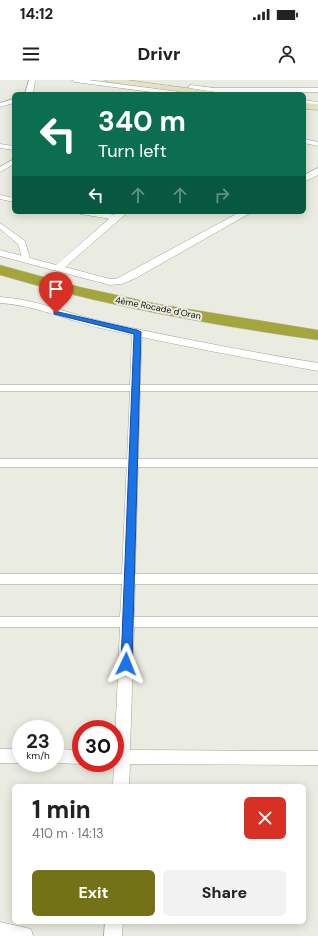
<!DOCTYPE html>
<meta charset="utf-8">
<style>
:root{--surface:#fff;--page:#f2f2f2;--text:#222;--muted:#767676;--accent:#737217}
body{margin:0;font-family:"DM Sans",sans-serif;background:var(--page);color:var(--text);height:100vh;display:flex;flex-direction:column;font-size:15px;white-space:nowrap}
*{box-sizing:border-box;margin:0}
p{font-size:13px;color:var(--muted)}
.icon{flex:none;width:22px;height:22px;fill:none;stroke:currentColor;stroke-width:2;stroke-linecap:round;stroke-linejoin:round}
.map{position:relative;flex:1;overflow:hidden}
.panel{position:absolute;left:12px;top:704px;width:294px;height:140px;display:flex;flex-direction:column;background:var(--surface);border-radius:6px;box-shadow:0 2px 10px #0003}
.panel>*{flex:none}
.top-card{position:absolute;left:12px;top:12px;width:294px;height:122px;border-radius:6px;box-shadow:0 2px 10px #0003;background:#0b6e4f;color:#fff;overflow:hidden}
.speed{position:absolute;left:12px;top:640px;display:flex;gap:8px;font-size:20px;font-weight:700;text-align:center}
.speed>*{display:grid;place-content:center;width:52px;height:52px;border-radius:50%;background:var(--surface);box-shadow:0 2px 10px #0003;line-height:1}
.speed small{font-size:10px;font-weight:400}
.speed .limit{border:6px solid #d22;background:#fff;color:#111}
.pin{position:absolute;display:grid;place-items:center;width:34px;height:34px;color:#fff;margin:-41px -17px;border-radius:50% 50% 50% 0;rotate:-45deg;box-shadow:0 0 4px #0007}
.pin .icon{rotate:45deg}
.me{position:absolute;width:44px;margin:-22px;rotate:2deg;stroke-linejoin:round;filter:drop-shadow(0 0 3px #0008)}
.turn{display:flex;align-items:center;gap:14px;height:84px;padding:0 20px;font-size:18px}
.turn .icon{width:52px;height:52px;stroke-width:2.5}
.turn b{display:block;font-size:28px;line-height:34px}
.lanes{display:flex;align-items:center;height:38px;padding:0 20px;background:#0003;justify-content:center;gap:20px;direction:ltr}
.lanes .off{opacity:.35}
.round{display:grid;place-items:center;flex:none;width:42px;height:42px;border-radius:6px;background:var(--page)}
.overview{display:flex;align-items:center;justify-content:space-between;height:68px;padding:0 20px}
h1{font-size:24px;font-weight:800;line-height:30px}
.primary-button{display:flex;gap:8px;margin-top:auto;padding:8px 20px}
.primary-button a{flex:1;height:46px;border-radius:6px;background:var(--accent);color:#fff;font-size:16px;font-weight:800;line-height:46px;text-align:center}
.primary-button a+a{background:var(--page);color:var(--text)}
.status{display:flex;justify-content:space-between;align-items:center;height:28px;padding:0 20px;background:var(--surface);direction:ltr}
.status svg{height:11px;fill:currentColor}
header{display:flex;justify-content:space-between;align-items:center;height:52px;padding:0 20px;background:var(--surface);font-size:18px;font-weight:800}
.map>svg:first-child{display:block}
</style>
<div class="status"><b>14:12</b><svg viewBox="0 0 49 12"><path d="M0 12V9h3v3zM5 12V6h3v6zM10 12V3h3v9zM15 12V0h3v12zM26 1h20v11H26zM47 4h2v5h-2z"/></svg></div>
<header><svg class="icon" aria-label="menu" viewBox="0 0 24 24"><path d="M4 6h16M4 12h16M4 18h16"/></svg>Drivr<svg class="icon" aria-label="person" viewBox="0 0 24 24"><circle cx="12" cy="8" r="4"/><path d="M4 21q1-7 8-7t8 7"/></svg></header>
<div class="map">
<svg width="318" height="856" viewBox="0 0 318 856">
<rect width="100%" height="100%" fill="#ebece1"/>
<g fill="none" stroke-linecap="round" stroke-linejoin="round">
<!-- minor casing -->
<g stroke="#a1a298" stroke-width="1">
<path id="minor" d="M 72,0 L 88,0 L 180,12 L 183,14 L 167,14 L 75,2 Z
M 191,5 L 214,8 L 318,8 L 318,12 L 221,13 L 189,8 L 189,6 Z
M 304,20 L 318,22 L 318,26 L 304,24 Z
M 304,59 L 318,62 L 318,66 L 304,63 Z
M 0,64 L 14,66 L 14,70 L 0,68 Z
M 14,79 L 14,84 L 0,92 L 0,87 Z
M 0,115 L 14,118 L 14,122 L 0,119 Z
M 77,132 C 88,132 111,131 120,138 L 116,140 L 81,134 Z
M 0,143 L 25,161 L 30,179 L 29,181 L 23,181 L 18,164 L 0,149 Z
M 137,250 L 142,253 L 140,305 L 318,305 L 318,311 L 140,311 L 135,494 L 318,494 L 318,504 L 135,504 L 134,537 L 318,537 L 318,547 L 134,547 L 130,670 L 318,671 L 318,685 L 130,684 L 129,706 L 113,706 L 120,547 L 0,547 L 0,537 L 120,537 L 122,504 L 0,504 L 0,494 L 122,494 L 130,311 L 0,311 L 0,305 L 130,305 L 132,253 Z
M 0,669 L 21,669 L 21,683 L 0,683 Z
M 55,669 L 81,670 L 81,683 L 83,683 L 81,684 L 55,683 Z
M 0,842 L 31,849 L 33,856 L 0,856 Z
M 105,842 L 123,842 L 122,856 L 104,856 Z"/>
</g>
<!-- tertiary casing -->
<g stroke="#a1a298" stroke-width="1">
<path id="tertiary" d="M 29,0 L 35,0 L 33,14 L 25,14 Z
M 14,19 L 14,23 L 0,27 L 0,23 Z
M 318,88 L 318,95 L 304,102 L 304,95 Z
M 117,132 L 128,132 L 65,187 L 110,199 L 116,199 L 240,132 L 252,132 L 136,198 L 122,204 L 110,205 L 0,176 L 0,170 L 56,185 Z
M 0,217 C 35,219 66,233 100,241 C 172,257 245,271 318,283 L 318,291 C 245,278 172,264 100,248 C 66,240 35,225 0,223 Z
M 0,379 L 318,379 L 318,387 L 0,387 Z"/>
</g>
<!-- secondary casing -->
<g stroke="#a1a298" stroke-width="1">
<path id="secondary" d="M 105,0 L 127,0 L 216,12 L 220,14 L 197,14 L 109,2 Z
M 304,23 L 318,24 L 318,30 L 304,29 Z"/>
</g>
<!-- motorway casing -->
<g stroke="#c9c9c9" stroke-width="1">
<path id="motorway" d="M 0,185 L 80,207 L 158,224 L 318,250 L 318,260 C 211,245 104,226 0,195 Z"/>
</g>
<!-- minor -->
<use href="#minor" fill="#fff" fill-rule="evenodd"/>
<!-- tertiary -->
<use href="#tertiary" fill="#fff" fill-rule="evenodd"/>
<!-- secondary -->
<use href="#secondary" fill="#e4e4c5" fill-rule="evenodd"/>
<!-- motorway -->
<use href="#motorway" fill="#a5a53e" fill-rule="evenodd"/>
</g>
<!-- route -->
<path fill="#1a73e8" stroke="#114b97" d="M 54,231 L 137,250 L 141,252 L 132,584 L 130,588 L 126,589 L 122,588 L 121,584 L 134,254 L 54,234 Z"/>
<g text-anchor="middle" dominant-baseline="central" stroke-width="4" stroke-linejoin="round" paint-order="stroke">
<!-- far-street labels -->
<g font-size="9" fill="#0b0b08" stroke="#ebece1">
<text transform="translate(158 228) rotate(11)">4ème Rocade d'Oran</text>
</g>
</g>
</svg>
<div class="speed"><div>23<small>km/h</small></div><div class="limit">30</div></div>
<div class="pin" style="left:56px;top:233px;background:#d93025"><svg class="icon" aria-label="arrive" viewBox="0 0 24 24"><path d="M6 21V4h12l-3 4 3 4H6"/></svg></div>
<svg class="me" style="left:126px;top:584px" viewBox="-20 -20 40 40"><path d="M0-17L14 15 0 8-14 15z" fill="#1a73e8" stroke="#fff" stroke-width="4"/></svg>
<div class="top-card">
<div class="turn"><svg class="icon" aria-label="left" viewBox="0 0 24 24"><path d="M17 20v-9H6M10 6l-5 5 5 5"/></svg><div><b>340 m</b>Turn left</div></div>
<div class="lanes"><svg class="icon" aria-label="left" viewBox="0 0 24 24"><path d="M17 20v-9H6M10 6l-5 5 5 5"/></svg><svg class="icon off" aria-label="ahead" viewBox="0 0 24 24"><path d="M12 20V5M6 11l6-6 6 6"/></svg><svg class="icon off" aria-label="ahead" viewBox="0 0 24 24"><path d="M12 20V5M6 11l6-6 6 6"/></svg><svg class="icon off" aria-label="right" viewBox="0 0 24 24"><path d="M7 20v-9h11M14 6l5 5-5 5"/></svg></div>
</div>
<section class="panel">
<div class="overview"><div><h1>1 min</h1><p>410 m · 14:13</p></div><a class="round" style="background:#d93025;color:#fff"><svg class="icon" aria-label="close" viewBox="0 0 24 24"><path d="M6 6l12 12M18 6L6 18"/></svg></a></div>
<div class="primary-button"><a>Exit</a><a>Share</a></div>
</section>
</div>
